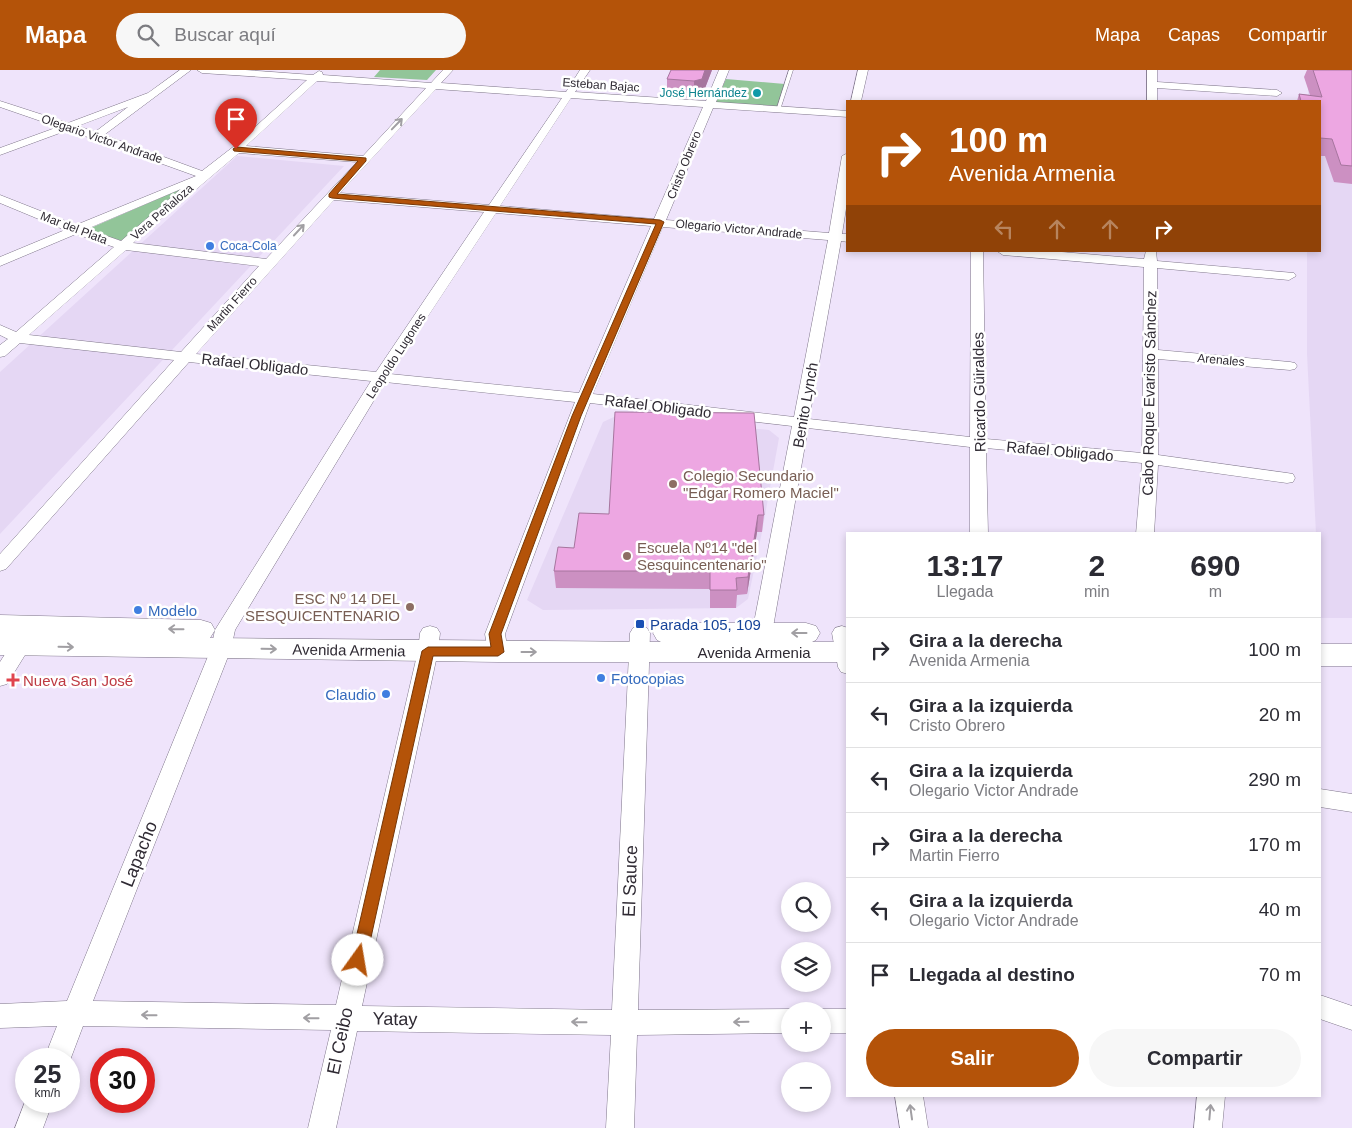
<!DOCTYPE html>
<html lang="es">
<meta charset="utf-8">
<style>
:root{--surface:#fff;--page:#f7f7f7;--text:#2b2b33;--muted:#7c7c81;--line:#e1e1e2;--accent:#b45309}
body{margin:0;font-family:Arial,sans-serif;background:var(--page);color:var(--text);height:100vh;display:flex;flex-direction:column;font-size:19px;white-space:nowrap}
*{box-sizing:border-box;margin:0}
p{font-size:16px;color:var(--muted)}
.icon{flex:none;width:28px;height:28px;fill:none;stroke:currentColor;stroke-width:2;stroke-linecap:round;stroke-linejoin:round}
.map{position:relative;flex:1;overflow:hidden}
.details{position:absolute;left:846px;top:462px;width:475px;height:565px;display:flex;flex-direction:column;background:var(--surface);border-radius:0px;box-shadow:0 2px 8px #0003}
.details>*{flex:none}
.hud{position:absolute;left:846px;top:30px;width:475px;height:152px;border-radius:0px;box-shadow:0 2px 8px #0003;background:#b45309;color:#fff;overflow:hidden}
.buttons{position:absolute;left:781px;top:812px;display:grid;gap:10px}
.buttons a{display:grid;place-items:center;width:50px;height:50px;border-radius:50%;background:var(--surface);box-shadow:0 2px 8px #0003;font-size:25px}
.speed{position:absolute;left:15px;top:978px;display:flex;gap:10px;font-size:25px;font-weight:700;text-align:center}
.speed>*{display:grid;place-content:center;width:65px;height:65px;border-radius:50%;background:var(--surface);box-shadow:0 2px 8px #0003;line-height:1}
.speed small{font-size:12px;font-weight:400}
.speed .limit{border:8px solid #d22;background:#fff;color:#111}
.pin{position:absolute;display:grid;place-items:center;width:42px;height:42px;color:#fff;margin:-51px -21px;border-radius:50% 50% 50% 0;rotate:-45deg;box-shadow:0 0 5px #0007}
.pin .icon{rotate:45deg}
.me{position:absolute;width:55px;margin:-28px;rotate:13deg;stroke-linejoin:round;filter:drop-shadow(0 0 4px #0008)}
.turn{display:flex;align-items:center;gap:18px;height:105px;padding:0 20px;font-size:22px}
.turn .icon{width:65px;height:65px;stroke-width:2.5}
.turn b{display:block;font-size:35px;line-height:42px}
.lanes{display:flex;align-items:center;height:48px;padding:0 20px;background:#0003;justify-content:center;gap:25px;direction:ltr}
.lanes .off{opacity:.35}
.eta{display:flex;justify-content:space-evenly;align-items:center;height:85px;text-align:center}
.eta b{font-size:30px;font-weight:700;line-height:35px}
.primary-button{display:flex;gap:10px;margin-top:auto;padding:10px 20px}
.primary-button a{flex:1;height:58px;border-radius:30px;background:var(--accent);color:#fff;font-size:20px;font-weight:700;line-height:58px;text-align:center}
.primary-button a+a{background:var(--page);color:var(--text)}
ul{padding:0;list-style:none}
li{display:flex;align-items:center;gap:15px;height:65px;padding:0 20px;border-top:1px solid var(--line)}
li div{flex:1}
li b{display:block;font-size:19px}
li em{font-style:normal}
header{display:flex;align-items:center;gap:30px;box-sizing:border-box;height:70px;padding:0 25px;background:var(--accent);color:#fff}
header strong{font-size:24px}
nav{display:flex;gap:28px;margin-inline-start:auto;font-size:18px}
.search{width:350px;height:45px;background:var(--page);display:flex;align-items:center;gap:12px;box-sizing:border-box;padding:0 18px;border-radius:28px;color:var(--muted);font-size:19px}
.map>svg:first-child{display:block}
</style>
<header>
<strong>Mapa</strong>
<div class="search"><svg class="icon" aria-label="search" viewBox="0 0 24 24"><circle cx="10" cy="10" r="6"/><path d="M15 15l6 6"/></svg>Buscar aquí</div>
<nav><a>Mapa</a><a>Capas</a><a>Compartir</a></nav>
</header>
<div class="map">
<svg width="1352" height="1058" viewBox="0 0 1352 1058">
<rect width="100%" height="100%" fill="#efe4fb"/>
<!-- built -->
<path fill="#e5d7f4" d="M 1308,0 L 1352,0 L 1352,548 L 1320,548 L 1320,464 L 1316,464 L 1307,284 L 1307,181 L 1320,181 L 1320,31 L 1308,31 Z
M 237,86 L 344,96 L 0,464 L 0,302 Z
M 616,346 L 769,360 L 779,368 L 762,462 L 748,529 L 736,538 L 543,540 L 527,530 L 603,352 Z"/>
<!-- green -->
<path fill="#92c599" d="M 380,0 L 436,0 L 427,10 L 374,7 Z
M 726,9 L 785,14 L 777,37 L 715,33 Z
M 190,115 L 122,171 L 86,160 Z"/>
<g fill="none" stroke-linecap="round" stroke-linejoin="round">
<!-- service casing -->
<g stroke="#7f768a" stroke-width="1">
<path id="service" d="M 789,0 L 793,0 L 780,40 L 776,41 Z"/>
</g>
<!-- minor casing -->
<g stroke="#7f768a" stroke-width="1">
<path id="minor" d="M 180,0 L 191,0 L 104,65 L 202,101 L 233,77 L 307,10 L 202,3 L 197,0 L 245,0 L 313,5 L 319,1 L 322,2 L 323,5 L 431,13 L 443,0 L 453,0 L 441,13 L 566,22 L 580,0 L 590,0 L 575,22 L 706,31 L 719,0 L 729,0 L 716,32 L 848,41 L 848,47 L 713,38 L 666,150 L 829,163 L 842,86 L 848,83 L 848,126 L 842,164 L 848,164 L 848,172 L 841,171 L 809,349 L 970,367 L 971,181 L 983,181 L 986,369 L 1142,383 L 1144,197 L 1003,185 L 997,181 L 1050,181 L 1144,189 L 1146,181 L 1156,181 L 1157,191 L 1294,203 L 1296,206 L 1289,210 L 1157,198 L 1158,280 L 1290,292 L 1295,293 L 1297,296 L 1295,299 L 1290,300 L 1158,289 L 1158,385 L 1287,403 L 1293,404 L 1295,408 L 1293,412 L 1287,413 L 1158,395 L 1154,464 L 1136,464 L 1142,393 L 986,378 L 988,464 L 970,464 L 970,377 L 808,358 L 772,563 L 774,577 L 771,582 L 764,584 L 757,582 L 754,577 L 752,563 L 792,356 L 590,333 L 505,564 L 508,582 L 505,587 L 498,589 L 491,587 L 488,582 L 485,564 L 575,332 L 385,312 L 235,560 L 231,579 L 93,931 L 336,935 L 418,581 L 420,563 L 423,558 L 430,556 L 437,558 L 440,563 L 438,581 L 362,936 L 612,940 L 630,563 L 633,558 L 640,556 L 647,558 L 650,563 L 638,940 L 790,939 L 797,941 L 790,941 L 790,963 L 637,965 L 634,1058 L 606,1058 L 611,965 L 357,961 L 336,1058 L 308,1058 L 331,960 L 83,956 L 69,993 L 69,989 L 44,989 L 57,956 L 0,958 L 0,934 L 67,931 L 211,579 L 215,560 L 371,311 L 189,292 L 6,499 L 0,501 L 0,484 L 174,290 L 20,273 L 5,286 L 0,287 L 0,275 L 8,269 L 0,265 L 0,255 L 16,262 L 114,177 L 76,164 L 0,196 L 0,187 L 65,160 L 0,133 L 0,125 L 76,155 L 196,106 L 68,60 L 0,85 L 0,78 L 58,57 L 0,37 L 0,31 L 68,53 L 148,23 ZM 317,11 L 426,18 L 363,86 L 246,76 ZM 436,19 L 562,28 L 489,135 L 340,123 ZM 571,28 L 703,37 L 654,149 L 500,136 ZM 128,37 L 95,62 L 78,56 ZM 239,83 L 357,92 L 266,189 L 133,173 ZM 181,119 L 121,171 L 87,159 ZM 334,130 L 484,142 L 376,302 L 196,284 ZM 496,143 L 651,156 L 579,323 L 390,304 ZM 663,157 L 828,170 L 794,347 L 593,324 ZM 126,180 L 259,196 L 181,282 L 29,265 Z
M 858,0 L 868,0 L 861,31 L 851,31 Z
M 1147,0 L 1157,0 L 1157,12 L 1277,20 L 1282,23 L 1277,26 L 1157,18 L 1157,31 L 1147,31 Z
M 842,556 L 848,558 L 848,604 L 841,602 L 838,597 L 832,563 L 835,558 Z
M 28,557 L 35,559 L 38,564 L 7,614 L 0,616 L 0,592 L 21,559 Z
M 1320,719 L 1352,724 L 1352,742 L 1320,737 Z
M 1320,925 L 1352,936 L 1352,960 L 1320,949 Z
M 822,939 L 848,939 L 848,963 L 822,963 L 822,941 L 815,941 Z
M 895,1026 L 923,1026 L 928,1058 L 900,1058 Z
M 1197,1026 L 1225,1026 L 1222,1058 L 1194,1058 Z
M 26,1029 L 26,1031 L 53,1031 L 43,1058 L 15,1058 Z"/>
</g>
<!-- primary casing -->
<g stroke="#7f768a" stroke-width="1">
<path id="primary" d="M 0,545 L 201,550 L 211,553 L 215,560 L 210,568 L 661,572 L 657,570 L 653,563 L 657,556 L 667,553 L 806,553 L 816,556 L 820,563 L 816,570 L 812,572 L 848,572 L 848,592 L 498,592 L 0,585 Z
M 1320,574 L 1352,574 L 1352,596 L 1320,596 Z"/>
</g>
<!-- service -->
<use href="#service" fill="#fff" fill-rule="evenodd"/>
<!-- minor -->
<use href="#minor" fill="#fff" fill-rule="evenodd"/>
<!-- primary -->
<use href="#primary" fill="#fff" fill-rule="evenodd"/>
</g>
<!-- wall -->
<path fill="#cc90c2" d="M 712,0 L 702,26 L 694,28 L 667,26 L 667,9 Z
M 1307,0 L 1352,0 L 1352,114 L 1334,112 L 1325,86 L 1320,86 L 1320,31 L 1297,31 L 1299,24 L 1310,25 L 1304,7 Z
M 609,444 L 764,445 L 762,462 L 757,462 L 747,524 L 737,525 L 736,538 L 710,538 L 710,519 L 556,518 L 554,501 L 574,478 Z"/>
<!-- shaded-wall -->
<path fill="#a6759e" d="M 705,0 L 712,0 L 702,26 L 694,28 L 694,11 Z
M 758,445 L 757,462 L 747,524 L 748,507 Z"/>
<!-- building -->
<path fill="#eda7e2" stroke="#a6759e" d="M 671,0 L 705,0 L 702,9 L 694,11 L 667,9 Z
M 1313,0 L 1352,0 L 1352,96 L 1341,95 L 1332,69 L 1320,68 L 1320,31 L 1301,31 L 1299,24 L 1322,27 Z
M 615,342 L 754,343 L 764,445 L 758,445 L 748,507 L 736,508 L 737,520 L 710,520 L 710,501 L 554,501 L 558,477 L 574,478 L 579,443 L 609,444 Z"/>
<!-- one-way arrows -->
<defs><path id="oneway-shaft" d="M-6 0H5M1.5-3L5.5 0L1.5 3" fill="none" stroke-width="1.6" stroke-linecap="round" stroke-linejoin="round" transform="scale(1.25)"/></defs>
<g stroke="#a19fa3">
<use href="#oneway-shaft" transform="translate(397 54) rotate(-46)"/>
<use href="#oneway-shaft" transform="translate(299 160) rotate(-47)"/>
<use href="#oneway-shaft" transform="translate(176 559) rotate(-179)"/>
<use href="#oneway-shaft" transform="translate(799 563) rotate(-180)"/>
<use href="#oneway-shaft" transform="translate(66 577) rotate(1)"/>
<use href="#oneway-shaft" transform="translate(269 579) rotate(1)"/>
<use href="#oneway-shaft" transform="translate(529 582)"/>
<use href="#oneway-shaft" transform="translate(149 945) rotate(-179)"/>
<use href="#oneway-shaft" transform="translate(311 948) rotate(-179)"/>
<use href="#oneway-shaft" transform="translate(579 952) rotate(-179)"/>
<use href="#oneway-shaft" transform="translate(741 952) rotate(179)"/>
<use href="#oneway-shaft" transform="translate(911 1042) rotate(-98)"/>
<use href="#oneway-shaft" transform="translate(1210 1042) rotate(-85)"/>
</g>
<!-- route -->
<path fill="#b45309" stroke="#753606" d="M 236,77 L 366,88 L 366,91 L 337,124 L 660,150 L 664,152 L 581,346 L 501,564 L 504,582 L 498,586 L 433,586 L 366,890 L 364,895 L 358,897 L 353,895 L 351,890 L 422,581 L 428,577 L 491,577 L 489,564 L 572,346 L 656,154 L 332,128 L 329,127 L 329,124 L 358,91 L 234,81 L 233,79 Z"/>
<!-- markers -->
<circle fill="#0f9aa8" stroke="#fff" stroke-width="2" cx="757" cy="23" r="5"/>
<g fill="#3f7fe0" stroke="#fff" stroke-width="2">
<circle cx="210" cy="176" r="5"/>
<circle cx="138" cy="540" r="5"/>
<circle cx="601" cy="608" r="5"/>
<circle cx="386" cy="624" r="5"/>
</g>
<g fill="#8d6e63" stroke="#fff" stroke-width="2">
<circle cx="673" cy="414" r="5"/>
<circle cx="627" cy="486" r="5"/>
<circle cx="410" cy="537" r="5"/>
</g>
<rect fill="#1a4fb4" stroke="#fff" stroke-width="2" x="635" y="549" width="10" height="10" rx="2.5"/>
<path fill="#e0444e" stroke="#fff" stroke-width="2" d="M10.5 602.5h5v5h5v5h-5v5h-5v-5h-5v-5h5z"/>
<g text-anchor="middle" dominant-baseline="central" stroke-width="5" stroke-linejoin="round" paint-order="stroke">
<!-- far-street labels -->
<g font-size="12" fill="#2f2a33" stroke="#fff">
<text transform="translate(601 15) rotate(4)">Esteban Bajac</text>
<text transform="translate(102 69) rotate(19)">Olegario Victor Andrade</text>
<text transform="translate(684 95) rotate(-68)">Cristo Obrero</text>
<text transform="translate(162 142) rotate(-41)">Vera Peñaloza</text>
<text transform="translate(74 158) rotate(21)">Mar del Plata</text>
<text transform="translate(739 159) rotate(5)">Olegario Victor Andrade</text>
<text transform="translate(232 234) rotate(-48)">Martin Fierro</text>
<text transform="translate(396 286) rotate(-57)">Leopoldo Lugones</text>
<text transform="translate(1221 290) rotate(5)">Arenales</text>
</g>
<!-- far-culture labels -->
<g font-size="12" fill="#0d838f" stroke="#fff" text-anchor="end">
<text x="747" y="23">José Hernández</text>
</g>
<!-- far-shop labels -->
<g font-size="12" fill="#366cbe" stroke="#fff" text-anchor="start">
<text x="220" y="176">Coca-Cola</text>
</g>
<!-- street labels -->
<g font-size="15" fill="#2f2a33" stroke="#fff">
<text transform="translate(255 294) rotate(6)">Rafael Obligado</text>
<text transform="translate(979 322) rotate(-91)">Ricardo Güiraldes</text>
<text transform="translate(1149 323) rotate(-89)">Cabo Roque Evaristo Sánchez</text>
<text transform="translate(805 335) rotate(-80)">Benito Lynch</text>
<text transform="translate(658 336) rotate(7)">Rafael Obligado</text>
<text transform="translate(1060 381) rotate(5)">Rafael Obligado</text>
<text transform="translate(349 580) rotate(1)">Avenida Armenia</text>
<text x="754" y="582">Avenida Armenia</text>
</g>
<!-- education labels -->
<g font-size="15" fill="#785e54" stroke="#fff" text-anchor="start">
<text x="683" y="405">Colegio Secundario<tspan x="683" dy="17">"Edgar Romero Maciel"</tspan></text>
<text x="637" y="477">Escuela Nº14 "del<tspan x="637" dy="17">Sesquincentenario"</tspan></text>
<text x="400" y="528" text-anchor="end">ESC Nº 14 DEL<tspan x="400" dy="17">SESQUICENTENARIO</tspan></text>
</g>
<!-- shop labels -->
<g font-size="15" fill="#366cbe" stroke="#fff" text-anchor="start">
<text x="148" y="540">Modelo</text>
<text x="611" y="608">Fotocopias</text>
<text x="376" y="624" text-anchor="end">Claudio</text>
</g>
<!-- transit labels -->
<g font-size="15" fill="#164399" stroke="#fff" text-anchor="start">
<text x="650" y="554">Parada 105, 109</text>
</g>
<!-- health labels -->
<g font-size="15" fill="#be3a42" stroke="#fff" text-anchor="start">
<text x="23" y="610">Nueva San José</text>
</g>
<!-- near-street labels -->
<g font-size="18" fill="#2f2a33" stroke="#fff">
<text transform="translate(139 784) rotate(-68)">Lapacho</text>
<text transform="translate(630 811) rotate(-88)">El Sauce</text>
<text transform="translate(395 949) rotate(1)">Yatay</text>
<text transform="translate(340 971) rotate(-78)">El Ceibo</text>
</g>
</g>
</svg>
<div class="buttons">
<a><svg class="icon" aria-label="search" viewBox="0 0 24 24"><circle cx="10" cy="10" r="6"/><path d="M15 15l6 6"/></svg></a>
<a><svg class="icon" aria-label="layers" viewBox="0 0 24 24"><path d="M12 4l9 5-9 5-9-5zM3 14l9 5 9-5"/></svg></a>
<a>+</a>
<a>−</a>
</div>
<div class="speed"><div>25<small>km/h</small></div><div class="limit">30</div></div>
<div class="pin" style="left:236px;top:79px;background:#d93025"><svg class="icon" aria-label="arrive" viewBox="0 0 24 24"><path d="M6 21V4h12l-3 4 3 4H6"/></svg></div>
<svg class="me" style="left:358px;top:890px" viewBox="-20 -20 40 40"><circle r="19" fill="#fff"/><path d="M0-13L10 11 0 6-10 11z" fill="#b45309"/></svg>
<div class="hud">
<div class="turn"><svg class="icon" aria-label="right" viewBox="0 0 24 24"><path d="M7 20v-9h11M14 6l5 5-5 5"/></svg><div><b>100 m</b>Avenida Armenia</div></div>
<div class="lanes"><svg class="icon off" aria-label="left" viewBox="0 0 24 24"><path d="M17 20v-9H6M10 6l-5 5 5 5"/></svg><svg class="icon off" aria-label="ahead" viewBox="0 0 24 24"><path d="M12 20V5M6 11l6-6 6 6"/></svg><svg class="icon off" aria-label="ahead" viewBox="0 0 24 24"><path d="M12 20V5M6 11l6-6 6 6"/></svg><svg class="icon" aria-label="right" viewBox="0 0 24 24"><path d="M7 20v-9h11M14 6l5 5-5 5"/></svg></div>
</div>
<section class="details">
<div class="eta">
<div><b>13:17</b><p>Llegada</p></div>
<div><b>2</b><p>min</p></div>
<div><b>690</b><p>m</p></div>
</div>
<ul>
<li><svg class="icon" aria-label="right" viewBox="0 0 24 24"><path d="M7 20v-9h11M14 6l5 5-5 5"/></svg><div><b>Gira a la derecha</b><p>Avenida Armenia</p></div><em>100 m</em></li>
<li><svg class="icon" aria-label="left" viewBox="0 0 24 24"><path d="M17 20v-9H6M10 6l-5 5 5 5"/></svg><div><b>Gira a la izquierda</b><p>Cristo Obrero</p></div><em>20 m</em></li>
<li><svg class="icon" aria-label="left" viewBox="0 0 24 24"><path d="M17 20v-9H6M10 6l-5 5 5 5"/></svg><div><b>Gira a la izquierda</b><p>Olegario Victor Andrade</p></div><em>290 m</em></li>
<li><svg class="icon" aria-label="right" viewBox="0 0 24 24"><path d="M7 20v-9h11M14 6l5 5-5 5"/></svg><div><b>Gira a la derecha</b><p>Martin Fierro</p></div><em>170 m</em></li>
<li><svg class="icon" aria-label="left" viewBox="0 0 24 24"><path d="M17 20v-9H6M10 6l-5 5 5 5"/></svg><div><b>Gira a la izquierda</b><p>Olegario Victor Andrade</p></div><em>40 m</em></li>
<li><svg class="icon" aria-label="arrive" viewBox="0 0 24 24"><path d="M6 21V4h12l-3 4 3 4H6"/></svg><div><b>Llegada al destino</b></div><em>70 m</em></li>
</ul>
<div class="primary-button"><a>Salir</a><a>Compartir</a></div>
</section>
</div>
